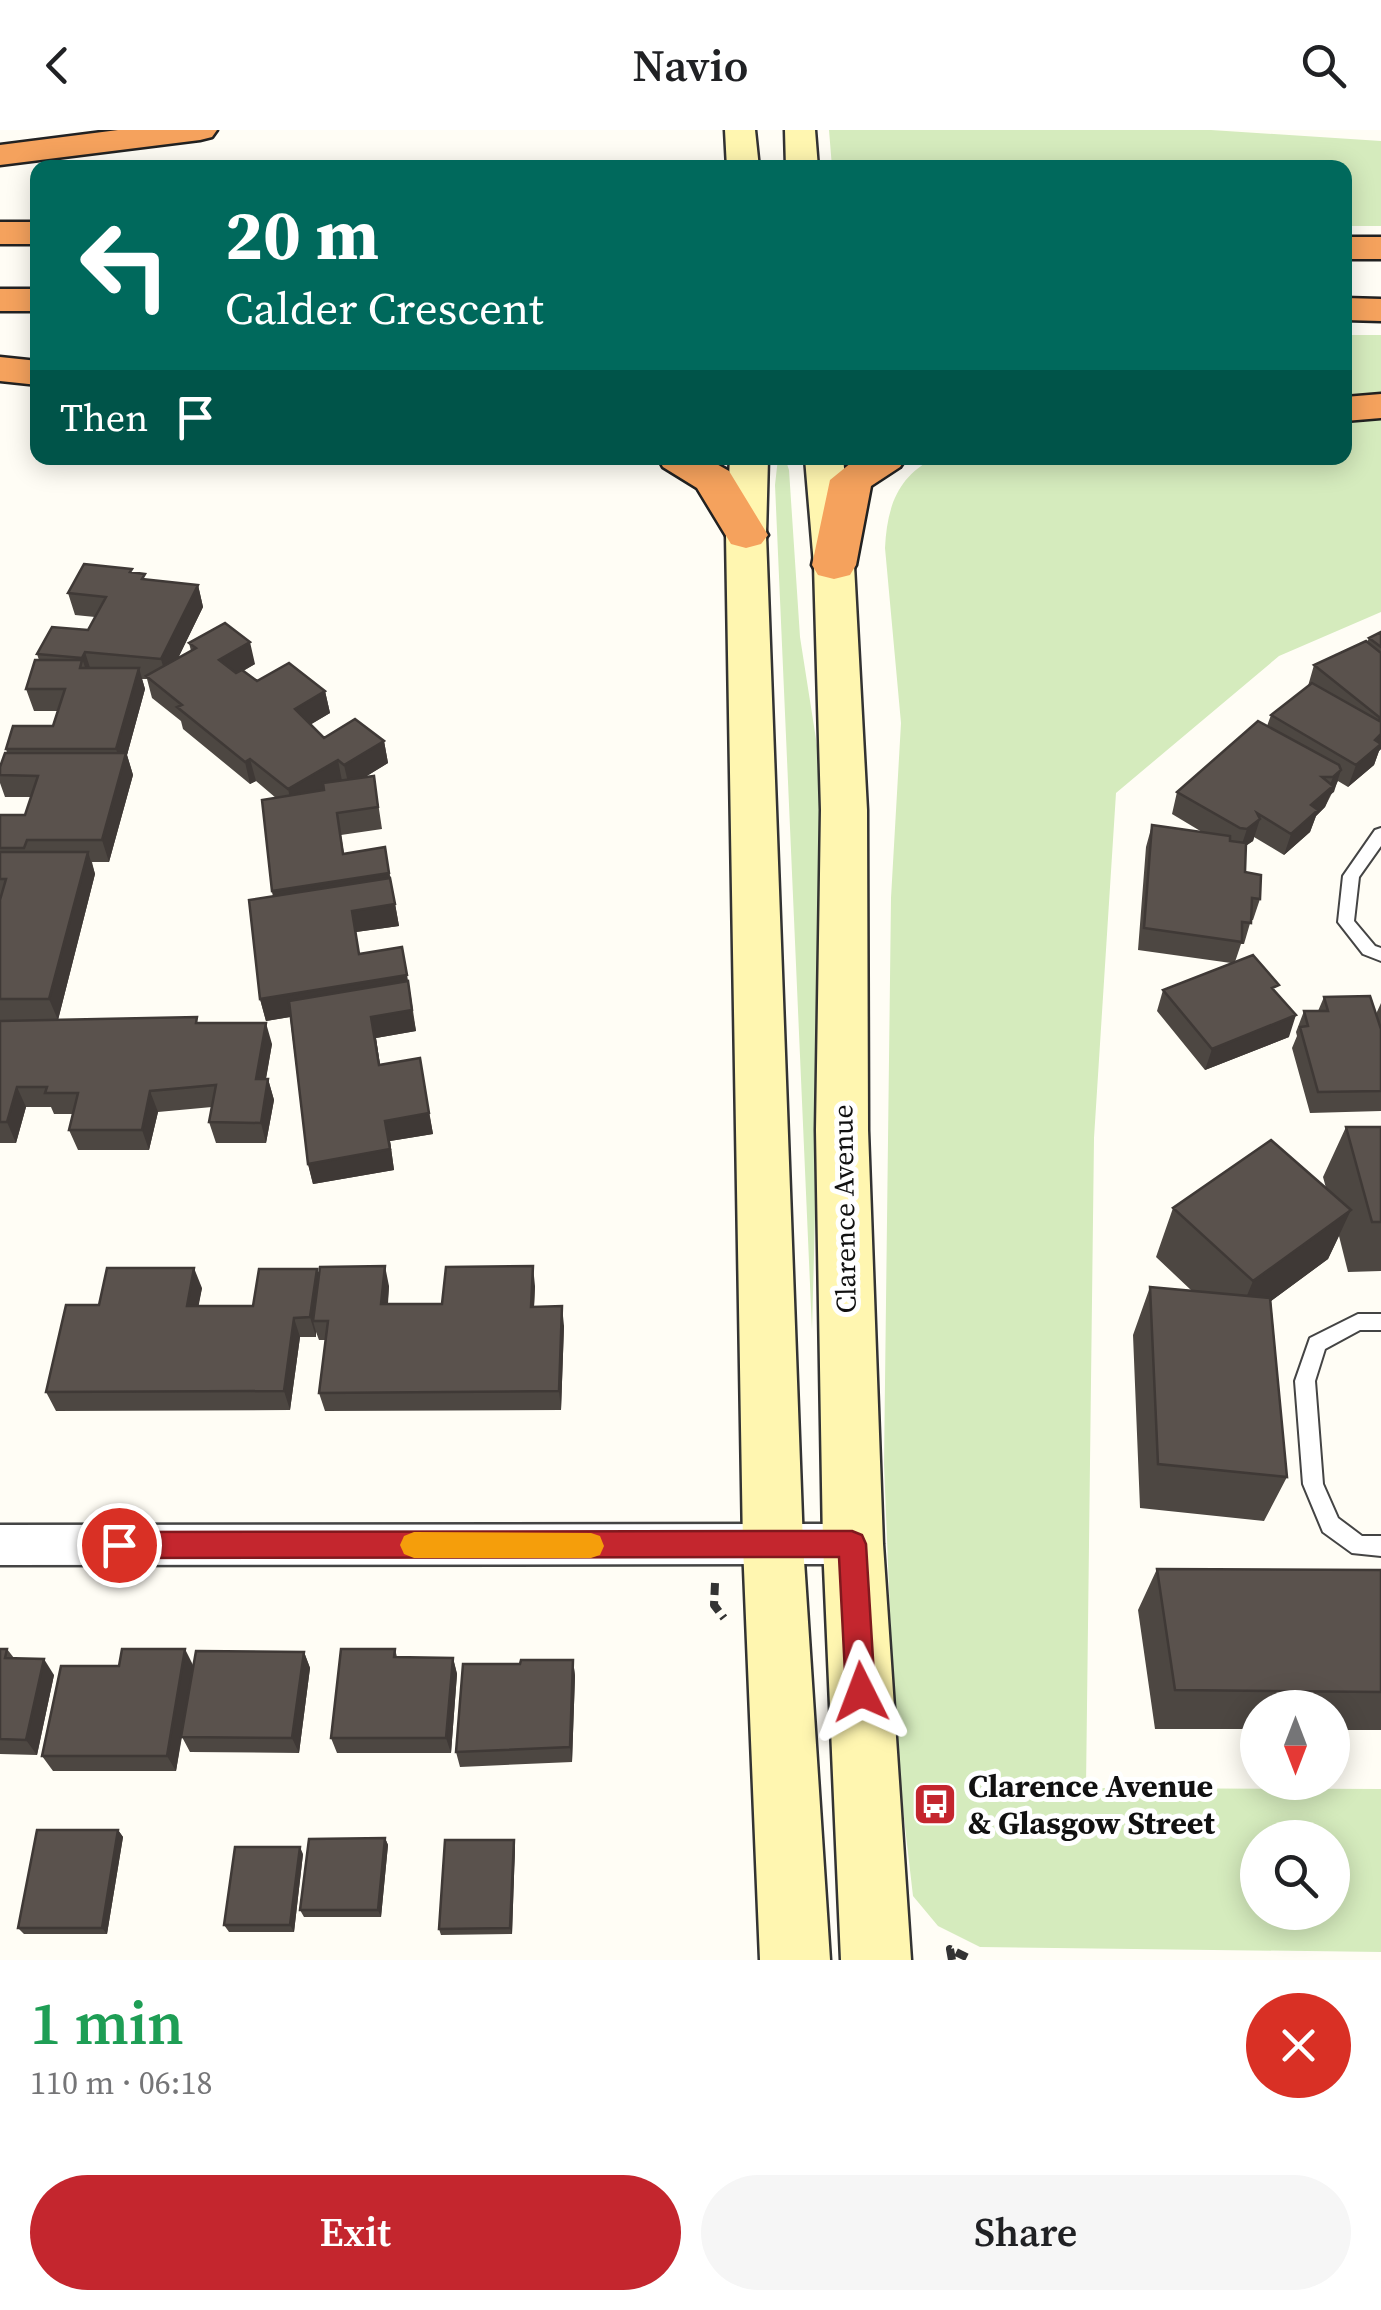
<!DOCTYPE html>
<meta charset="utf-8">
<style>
:root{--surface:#fff;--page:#f6f6f6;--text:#202124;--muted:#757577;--accent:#c4262e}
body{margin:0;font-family:"Source Serif 4",serif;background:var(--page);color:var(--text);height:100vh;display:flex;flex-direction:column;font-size:38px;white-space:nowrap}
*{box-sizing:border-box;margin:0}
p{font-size:32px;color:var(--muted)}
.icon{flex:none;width:55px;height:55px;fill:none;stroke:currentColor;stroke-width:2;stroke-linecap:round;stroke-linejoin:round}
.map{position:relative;height:1830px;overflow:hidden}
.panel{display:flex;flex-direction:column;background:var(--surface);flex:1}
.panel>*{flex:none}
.hud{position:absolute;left:30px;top:30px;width:1322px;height:305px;border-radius:20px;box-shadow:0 5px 25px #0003;background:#00695c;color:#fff;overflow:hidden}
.needle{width:65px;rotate:180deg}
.controls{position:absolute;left:1240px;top:1560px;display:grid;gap:20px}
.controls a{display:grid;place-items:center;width:110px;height:110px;border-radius:50%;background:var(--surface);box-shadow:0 5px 25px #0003;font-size:50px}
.pin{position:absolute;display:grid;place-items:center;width:85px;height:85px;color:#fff;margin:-42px;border:5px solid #fff;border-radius:50%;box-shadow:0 2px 10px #0007}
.me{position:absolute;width:110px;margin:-55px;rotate:357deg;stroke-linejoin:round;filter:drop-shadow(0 0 8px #0008)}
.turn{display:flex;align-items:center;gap:35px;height:210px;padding:0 30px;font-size:45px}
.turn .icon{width:130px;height:130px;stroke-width:2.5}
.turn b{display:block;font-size:70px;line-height:85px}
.then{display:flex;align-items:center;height:95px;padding:0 30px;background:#0003;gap:20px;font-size:38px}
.round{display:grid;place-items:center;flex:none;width:105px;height:105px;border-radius:52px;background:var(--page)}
.headline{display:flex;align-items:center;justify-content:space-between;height:170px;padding:0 30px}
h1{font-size:60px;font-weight:600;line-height:75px;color:#1e9e55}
.action{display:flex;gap:20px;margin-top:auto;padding:20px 30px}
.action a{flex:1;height:115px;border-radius:60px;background:var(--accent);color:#fff;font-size:40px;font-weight:600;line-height:115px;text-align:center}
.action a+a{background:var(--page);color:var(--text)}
header{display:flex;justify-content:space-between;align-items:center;height:130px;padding:0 30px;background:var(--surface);font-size:45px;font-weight:600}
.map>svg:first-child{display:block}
</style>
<header><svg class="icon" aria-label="back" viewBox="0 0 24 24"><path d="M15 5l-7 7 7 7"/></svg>Navio<svg class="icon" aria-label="search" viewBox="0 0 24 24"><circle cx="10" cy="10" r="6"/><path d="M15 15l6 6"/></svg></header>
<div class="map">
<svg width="1381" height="1830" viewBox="0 0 1381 1830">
<rect width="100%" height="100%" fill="#fffdf5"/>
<!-- green -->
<path fill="#d5ebbd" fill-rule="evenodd" d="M 829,0 L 1211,0 L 1381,11 L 1381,96 L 1345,96 L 1345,38 L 832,37 Z
M 1345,205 L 1381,205 L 1381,263 L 1345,267 Z
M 1381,289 L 1381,482 L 1279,526 L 1116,663 L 1094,1008 L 1086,1658 L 1381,1659 L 1381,1822 L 980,1817 L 938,1796 L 913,1766 L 895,1610 L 884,1334 L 891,768 L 901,593 L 885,418 C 887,378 897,346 935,328 L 1345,328 L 1345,291 ZM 1258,1708 L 1332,1708 L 1332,1782 L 1258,1782 Z
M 778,328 L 785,328 L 789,340 L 800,507 L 826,673 L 812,1200 L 775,355 Z"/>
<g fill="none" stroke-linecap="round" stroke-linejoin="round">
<!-- lane casing -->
<g stroke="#444" stroke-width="4">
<path id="lane" d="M 1381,698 L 1381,716 L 1359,747 L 1354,791 L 1375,816 L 1381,818 L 1381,831 L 1363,824 L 1338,792 L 1343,746 L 1375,700 Z
M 1358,1184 L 1381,1184 L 1381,1200 L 1360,1200 L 1325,1219 L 1315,1251 L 1323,1354 L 1338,1388 L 1362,1406 L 1381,1406 L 1381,1426 L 1352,1423 L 1323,1402 L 1303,1354 L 1295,1251 L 1310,1208 Z"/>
</g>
<!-- street casing -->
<g stroke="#444" stroke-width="5">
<path id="street" d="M 853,1394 L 868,1400 L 874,1414 L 868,1428 L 853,1434 L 0,1435 L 0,1395 Z"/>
</g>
<!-- secondary casing -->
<g stroke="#333" stroke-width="5">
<path id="secondary" d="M 725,0 L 755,0 L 759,38 L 727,38 Z
M 785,0 L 815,0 L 818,38 L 786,38 Z
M 730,328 L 768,328 L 766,405 L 803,1415 L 830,1830 L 760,1830 L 743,1415 L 726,405 Z
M 805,328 L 843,328 L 854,435 L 867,680 L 868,1000 L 883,1414 L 911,1830 L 841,1830 L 823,1414 L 816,1000 L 821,680 L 814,435 Z"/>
</g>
<!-- highway casing -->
<g stroke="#222" stroke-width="5">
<path id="highway" d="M 118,0 L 217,0 L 212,7 L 200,10 L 0,35 L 0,15 Z
M 0,92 L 38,92 L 38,114 L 0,114 Z
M 1345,107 L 1381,107 L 1381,129 L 1345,129 Z
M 0,159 L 38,159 L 38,181 L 0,181 Z
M 1345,168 L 1381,169 L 1381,191 L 1345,190 Z
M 0,227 L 38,231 L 38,255 L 0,251 Z
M 1381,264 L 1381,288 L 1345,291 L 1345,267 Z
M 658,328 L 706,328 L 729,341 L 768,405 L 761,414 L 746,418 L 731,414 L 697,358 L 663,337 Z
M 857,328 L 906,328 L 900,337 L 871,356 L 856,435 L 850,445 L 834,449 L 818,445 L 812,435 L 830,350 Z"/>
</g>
<!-- path -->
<path stroke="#333" stroke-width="8" stroke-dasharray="12 6" stroke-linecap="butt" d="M 715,1453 L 714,1475 L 724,1488
M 952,1830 L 950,1819 L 972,1830"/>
<!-- lane -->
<use href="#lane" fill="#fff" fill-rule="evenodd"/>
<!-- street -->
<use href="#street" fill="#fff" fill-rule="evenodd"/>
<!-- secondary -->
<use href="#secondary" fill="#fff6b0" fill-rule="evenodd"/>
<!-- highway -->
<use href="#highway" fill="#f5a25d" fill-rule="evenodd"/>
</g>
<!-- wall -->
<path fill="#4d4742" d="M 133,442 L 146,450 L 198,455 L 203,477 L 178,528 L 191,521 L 189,513 L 255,534 L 243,541 L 257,551 L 325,561 L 330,583 L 310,595 L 324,608 L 384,611 L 388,633 L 365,647 L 374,646 L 382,699 L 341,705 L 344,724 L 385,717 L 399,796 L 356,802 L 359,824 L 411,867 L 416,901 L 376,908 L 380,935 L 420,928 L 433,1004 L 390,1011 L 394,1040 L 313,1054 L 308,1034 L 290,887 L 266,891 L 260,869 L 273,766 L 272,761 L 276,668 L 256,651 L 250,654 L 183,599 L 181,591 L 152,568 L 147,549 L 142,549 L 145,559 L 127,625 L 133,645 L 109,732 L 92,732 L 95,744 L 58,890 L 199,893 L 272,914 L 266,949 L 268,949 L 274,970 L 266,1013 L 216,1013 L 209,992 L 212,977 L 158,982 L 149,1020 L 78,1020 L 69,1000 L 73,984 L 54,984 L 51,977 L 26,977 L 16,1013 L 0,1013 L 0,685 L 25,685 L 31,667 L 5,667 L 0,653 L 0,637 L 7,623 L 6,619 L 53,596 L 58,581 L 34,581 L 26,559 L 39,530 L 37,524 L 88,500 L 95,487 L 75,485 L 68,463 Z
M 1381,502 L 1381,619 L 1379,621 L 1374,635 L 1348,657 L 1338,651 L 1325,677 L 1316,686 L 1310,702 L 1284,725 L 1254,707 L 1253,711 L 1245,716 L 1245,742 L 1260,769 L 1253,790 L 1251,790 L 1244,814 L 1241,814 L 1235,832 L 1276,863 L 1289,907 L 1205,940 L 1157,881 L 1163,860 L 1231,833 L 1138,820 L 1146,717 L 1152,695 L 1202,702 L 1172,684 L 1177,662 L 1267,596 L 1271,585 L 1308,556 L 1314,535 L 1367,512 L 1369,508 Z
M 1324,867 L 1376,884 L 1381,873 L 1381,981 L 1310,983 L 1292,918 L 1297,906 L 1296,902 L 1304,881 L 1318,881 Z
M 1346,997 L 1381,997 L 1381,1141 L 1348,1142 L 1339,1106 L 1328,1129 L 1271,1171 L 1287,1347 L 1264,1391 L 1140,1378 L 1133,1205 L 1150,1157 L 1192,1161 L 1156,1127 L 1173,1078 L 1326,1058 L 1323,1047 Z
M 319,1146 L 389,1156 L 388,1174 L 442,1174 L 535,1156 L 534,1177 L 564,1196 L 561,1280 L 325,1281 L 319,1263 L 326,1210 L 319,1210 L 316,1202 L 316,1207 L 300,1207 L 290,1280 L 56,1281 L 46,1262 L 99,1175 L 202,1158 L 198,1176 L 253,1176 Z
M 1157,1439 L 1381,1440 L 1381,1600 L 1332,1600 L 1332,1578 L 1258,1578 L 1258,1599 L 1155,1599 L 1138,1480 Z
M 0,1519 L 7,1519 L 14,1528 L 54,1545 L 37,1625 L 0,1624 Z
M 395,1519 L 397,1527 L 453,1528 L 457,1544 L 451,1623 L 337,1623 L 331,1608 Z
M 304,1522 L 310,1538 L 299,1623 L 190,1622 L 182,1607 L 176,1641 L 53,1641 L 42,1626 L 193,1535 Z
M 573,1530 L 575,1546 L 572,1632 L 460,1637 L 456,1622 L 520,1534 Z
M 118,1700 L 123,1707 L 107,1804 L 24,1804 L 18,1798 Z
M 385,1708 L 388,1715 L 381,1787 L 304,1787 L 300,1780 Z
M 515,1717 L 512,1804 L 441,1805 L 439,1799 Z
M 303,1724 L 294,1802 L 229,1802 L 224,1795 Z"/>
<!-- shaded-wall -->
<path fill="#3f3936" d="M 198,455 L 203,477 L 167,551 L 161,529 Z
M 250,512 L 255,534 L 224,552 L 219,530 Z
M 85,522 L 92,544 L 89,550 L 82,528 Z
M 139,538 L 145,559 L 127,625 L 133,645 L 109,732 L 102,710 L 122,638 L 116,619 Z
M 325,561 L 330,583 L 299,601 L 295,579 Z
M 1381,586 L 1381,619 L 1379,621 L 1374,635 L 1348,657 L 1356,635 L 1371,609 L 1379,587 Z
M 384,611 L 388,633 L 349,657 L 344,635 Z
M 250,629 L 256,651 L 250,654 L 245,632 Z
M 338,630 L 342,651 L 293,681 L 288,659 Z
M 1341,640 L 1334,662 L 1330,665 L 1325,677 L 1316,686 L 1310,702 L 1284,725 L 1291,704 L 1311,675 L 1328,660 L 1333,647 Z
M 1260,689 L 1253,711 L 1240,720 L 1247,699 Z
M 88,722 L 95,744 L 58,890 L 49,869 Z
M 389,743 L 393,765 L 277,783 L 272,761 Z
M 395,774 L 399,796 L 356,802 L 363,846 L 352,781 Z
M 407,845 L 411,867 L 266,891 L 260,869 Z
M 412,880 L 416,901 L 376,908 L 383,956 L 371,887 Z
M 1296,885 L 1289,907 L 1205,940 L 1212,919 Z
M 266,893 L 272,914 L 262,970 L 256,949 Z
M 268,949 L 274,970 L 266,1013 L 261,993 Z
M 17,957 L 26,977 L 16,1013 L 7,992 Z
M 150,961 L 158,982 L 149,1020 L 142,1000 Z
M 429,983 L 433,1004 L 390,1011 L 394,1040 L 313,1054 L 308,1034 L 385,991 Z
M 1351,1080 L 1328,1129 L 1233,1199 L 1253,1151 Z
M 385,1136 L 389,1156 L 386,1193 L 381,1174 Z
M 533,1136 L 535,1156 L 533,1197 L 531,1177 Z
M 194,1138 L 202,1158 L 195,1195 L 187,1176 Z
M 317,1139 L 323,1158 L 313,1191 L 316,1202 L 316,1207 L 310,1187 Z
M 562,1176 L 564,1196 L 561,1280 L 559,1261 Z
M 294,1188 L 300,1207 L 290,1280 L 284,1261 Z
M 185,1519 L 193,1535 L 176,1641 L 167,1626 Z
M 304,1522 L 310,1538 L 299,1623 L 292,1608 Z
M 453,1528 L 457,1544 L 451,1623 L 446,1608 Z
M 44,1529 L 54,1545 L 37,1625 L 26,1610 Z
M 573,1530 L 575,1546 L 572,1632 L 570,1617 Z
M 118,1700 L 123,1707 L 107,1804 L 102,1798 Z
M 385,1708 L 388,1715 L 381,1787 L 378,1780 Z
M 514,1710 L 515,1717 L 512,1804 L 510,1798 Z
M 300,1717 L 303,1724 L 294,1802 L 290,1795 Z"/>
<!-- building -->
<path fill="#5a524d" stroke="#3f3936" stroke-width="2.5" d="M 84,434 L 132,439 L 130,442 L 145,444 L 142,449 L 198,455 L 161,529 L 85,522 L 82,528 L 37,524 L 52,497 L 88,500 L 106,467 L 68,463 Z
M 225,493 L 250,512 L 219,530 L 236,543 L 242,540 L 257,551 L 289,533 L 325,561 L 295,579 L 324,608 L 355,589 L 384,611 L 344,635 L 338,630 L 288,659 L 250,629 L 245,632 L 177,577 L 182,575 L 146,546 L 196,518 L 189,513 Z
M 1381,502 L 1381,517 L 1369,508 Z
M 1366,511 L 1381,523 L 1381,586 L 1379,587 L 1314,535 Z
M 35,530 L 82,530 L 80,538 L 139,538 L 116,619 L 6,619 L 13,596 L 53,596 L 65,559 L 26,559 Z
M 1312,553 L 1381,592 L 1381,604 L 1375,610 L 1381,614 L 1356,635 L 1271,585 Z
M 1258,591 L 1339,635 L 1341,640 L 1333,647 L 1322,647 L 1333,656 L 1311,675 L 1318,680 L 1291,704 L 1257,683 L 1260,689 L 1247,699 L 1240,698 L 1177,662 Z
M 5,623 L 126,623 L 102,710 L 27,710 L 24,718 L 0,718 L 0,685 L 25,685 L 38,646 L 0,645 L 0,637 Z
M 374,646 L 378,677 L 337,683 L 343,724 L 385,717 L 389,743 L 272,761 L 262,670 L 324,660 L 323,653 Z
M 1152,695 L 1230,706 L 1230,711 L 1246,713 L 1245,742 L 1261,745 L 1260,769 L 1252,768 L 1251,793 L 1242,792 L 1242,812 L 1144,798 Z
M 0,722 L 88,722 L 49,869 L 0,869 L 0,770 L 6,749 L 0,749 Z
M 390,748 L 395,774 L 352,781 L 359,824 L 402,817 L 407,845 L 260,869 L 249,770 Z
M 1253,825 L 1279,855 L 1272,858 L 1296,885 L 1212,919 L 1163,860 Z
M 408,851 L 412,880 L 371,887 L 379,935 L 420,928 L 429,983 L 385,991 L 390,1019 L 308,1034 L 289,871 Z
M 1370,866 L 1381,899 L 1381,961 L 1318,962 L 1300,897 L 1308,896 L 1304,881 L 1328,881 L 1324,867 Z
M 197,887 L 196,893 L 266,893 L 256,949 L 268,949 L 261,993 L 209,992 L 216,955 L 150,961 L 142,1000 L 69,1000 L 78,963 L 45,963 L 47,957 L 17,957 L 7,992 L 0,992 L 0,891 Z
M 1346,997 L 1381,997 L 1381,1092 L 1372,1092 Z
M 1271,1010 L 1351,1080 L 1253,1151 L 1173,1078 Z
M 385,1136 L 381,1174 L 442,1174 L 446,1137 L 533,1136 L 531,1177 L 562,1176 L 559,1261 L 319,1263 L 328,1191 L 313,1191 L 320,1137 Z
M 107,1138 L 194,1138 L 187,1176 L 253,1176 L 259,1139 L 317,1139 L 310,1187 L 294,1188 L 284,1261 L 46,1262 L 66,1175 L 99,1175 Z
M 1150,1157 L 1270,1168 L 1287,1347 L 1158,1334 Z
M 1157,1439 L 1381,1440 L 1381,1562 L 1175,1560 Z
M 0,1519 L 7,1519 L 5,1528 L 44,1529 L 26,1610 L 0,1609 Z
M 122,1519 L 185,1519 L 167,1626 L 42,1626 L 61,1536 L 119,1536 Z
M 341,1519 L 395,1519 L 394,1527 L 453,1528 L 446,1608 L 331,1608 Z
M 196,1521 L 304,1522 L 292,1608 L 181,1607 Z
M 521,1530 L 573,1530 L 570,1617 L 456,1622 L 463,1534 L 520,1534 Z
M 37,1700 L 118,1700 L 102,1798 L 18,1798 Z
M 385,1708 L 378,1780 L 300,1780 L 309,1709 Z
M 445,1710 L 514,1710 L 510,1798 L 439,1799 Z
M 235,1717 L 300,1717 L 290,1795 L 224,1795 Z"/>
<!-- route -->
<path fill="#c4262e" stroke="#7f191e" stroke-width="2.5" d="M 852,1401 L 862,1405 L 866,1414 L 875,1562 L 871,1573 L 861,1577 L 851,1573 L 846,1562 L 839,1427 L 119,1428 L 110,1424 L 106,1415 L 110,1406 L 119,1402 Z"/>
<!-- slow -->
<path fill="#f59e0b" d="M 414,1402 L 591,1403 L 600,1406 L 604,1416 L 600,1425 L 591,1428 L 414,1428 L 404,1424 L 400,1415 L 404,1406 Z"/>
<!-- icons -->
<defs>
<g id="bus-square" transform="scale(2.25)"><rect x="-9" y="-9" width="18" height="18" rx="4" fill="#c4262e" stroke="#fff"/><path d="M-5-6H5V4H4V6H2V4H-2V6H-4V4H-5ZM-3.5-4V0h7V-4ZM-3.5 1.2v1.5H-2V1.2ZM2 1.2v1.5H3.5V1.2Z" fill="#fff"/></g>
</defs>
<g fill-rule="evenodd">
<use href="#bus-square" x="935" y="1674"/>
</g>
<g text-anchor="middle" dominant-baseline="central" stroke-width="10" stroke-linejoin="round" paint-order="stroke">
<!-- street labels -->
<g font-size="28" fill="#111" stroke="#fff">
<text transform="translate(844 1079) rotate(-91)">Clarence Avenue</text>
</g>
<!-- near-poi labels -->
<g font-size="32" font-weight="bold" fill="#111" stroke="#fff" text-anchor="start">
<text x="968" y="1656">Clarence Avenue<tspan x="968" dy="37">&amp; Glasgow Street</tspan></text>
</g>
</g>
</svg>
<div class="controls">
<a><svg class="needle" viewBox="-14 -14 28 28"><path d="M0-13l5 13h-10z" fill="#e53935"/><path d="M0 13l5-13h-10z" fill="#757577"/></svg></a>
<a><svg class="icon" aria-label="search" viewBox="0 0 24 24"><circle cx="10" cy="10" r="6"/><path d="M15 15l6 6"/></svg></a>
</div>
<div class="pin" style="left:119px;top:1415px;background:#d93025"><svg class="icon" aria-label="arrive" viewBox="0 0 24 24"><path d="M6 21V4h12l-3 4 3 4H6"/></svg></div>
<svg class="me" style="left:861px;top:1562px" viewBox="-20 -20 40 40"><path d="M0-17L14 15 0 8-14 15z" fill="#c4262e" stroke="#fff" stroke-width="4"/></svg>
<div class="hud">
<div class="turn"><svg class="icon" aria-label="left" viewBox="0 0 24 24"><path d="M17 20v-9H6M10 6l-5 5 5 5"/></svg><div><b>20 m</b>Calder Crescent</div></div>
<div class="then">Then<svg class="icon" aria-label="arrive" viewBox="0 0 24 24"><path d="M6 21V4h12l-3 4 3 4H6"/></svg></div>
</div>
</div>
<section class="panel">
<div class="headline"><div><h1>1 min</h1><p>110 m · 06:18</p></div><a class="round" style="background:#d93025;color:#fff"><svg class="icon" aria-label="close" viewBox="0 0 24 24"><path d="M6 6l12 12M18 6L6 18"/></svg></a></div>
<div class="action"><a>Exit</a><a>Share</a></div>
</section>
